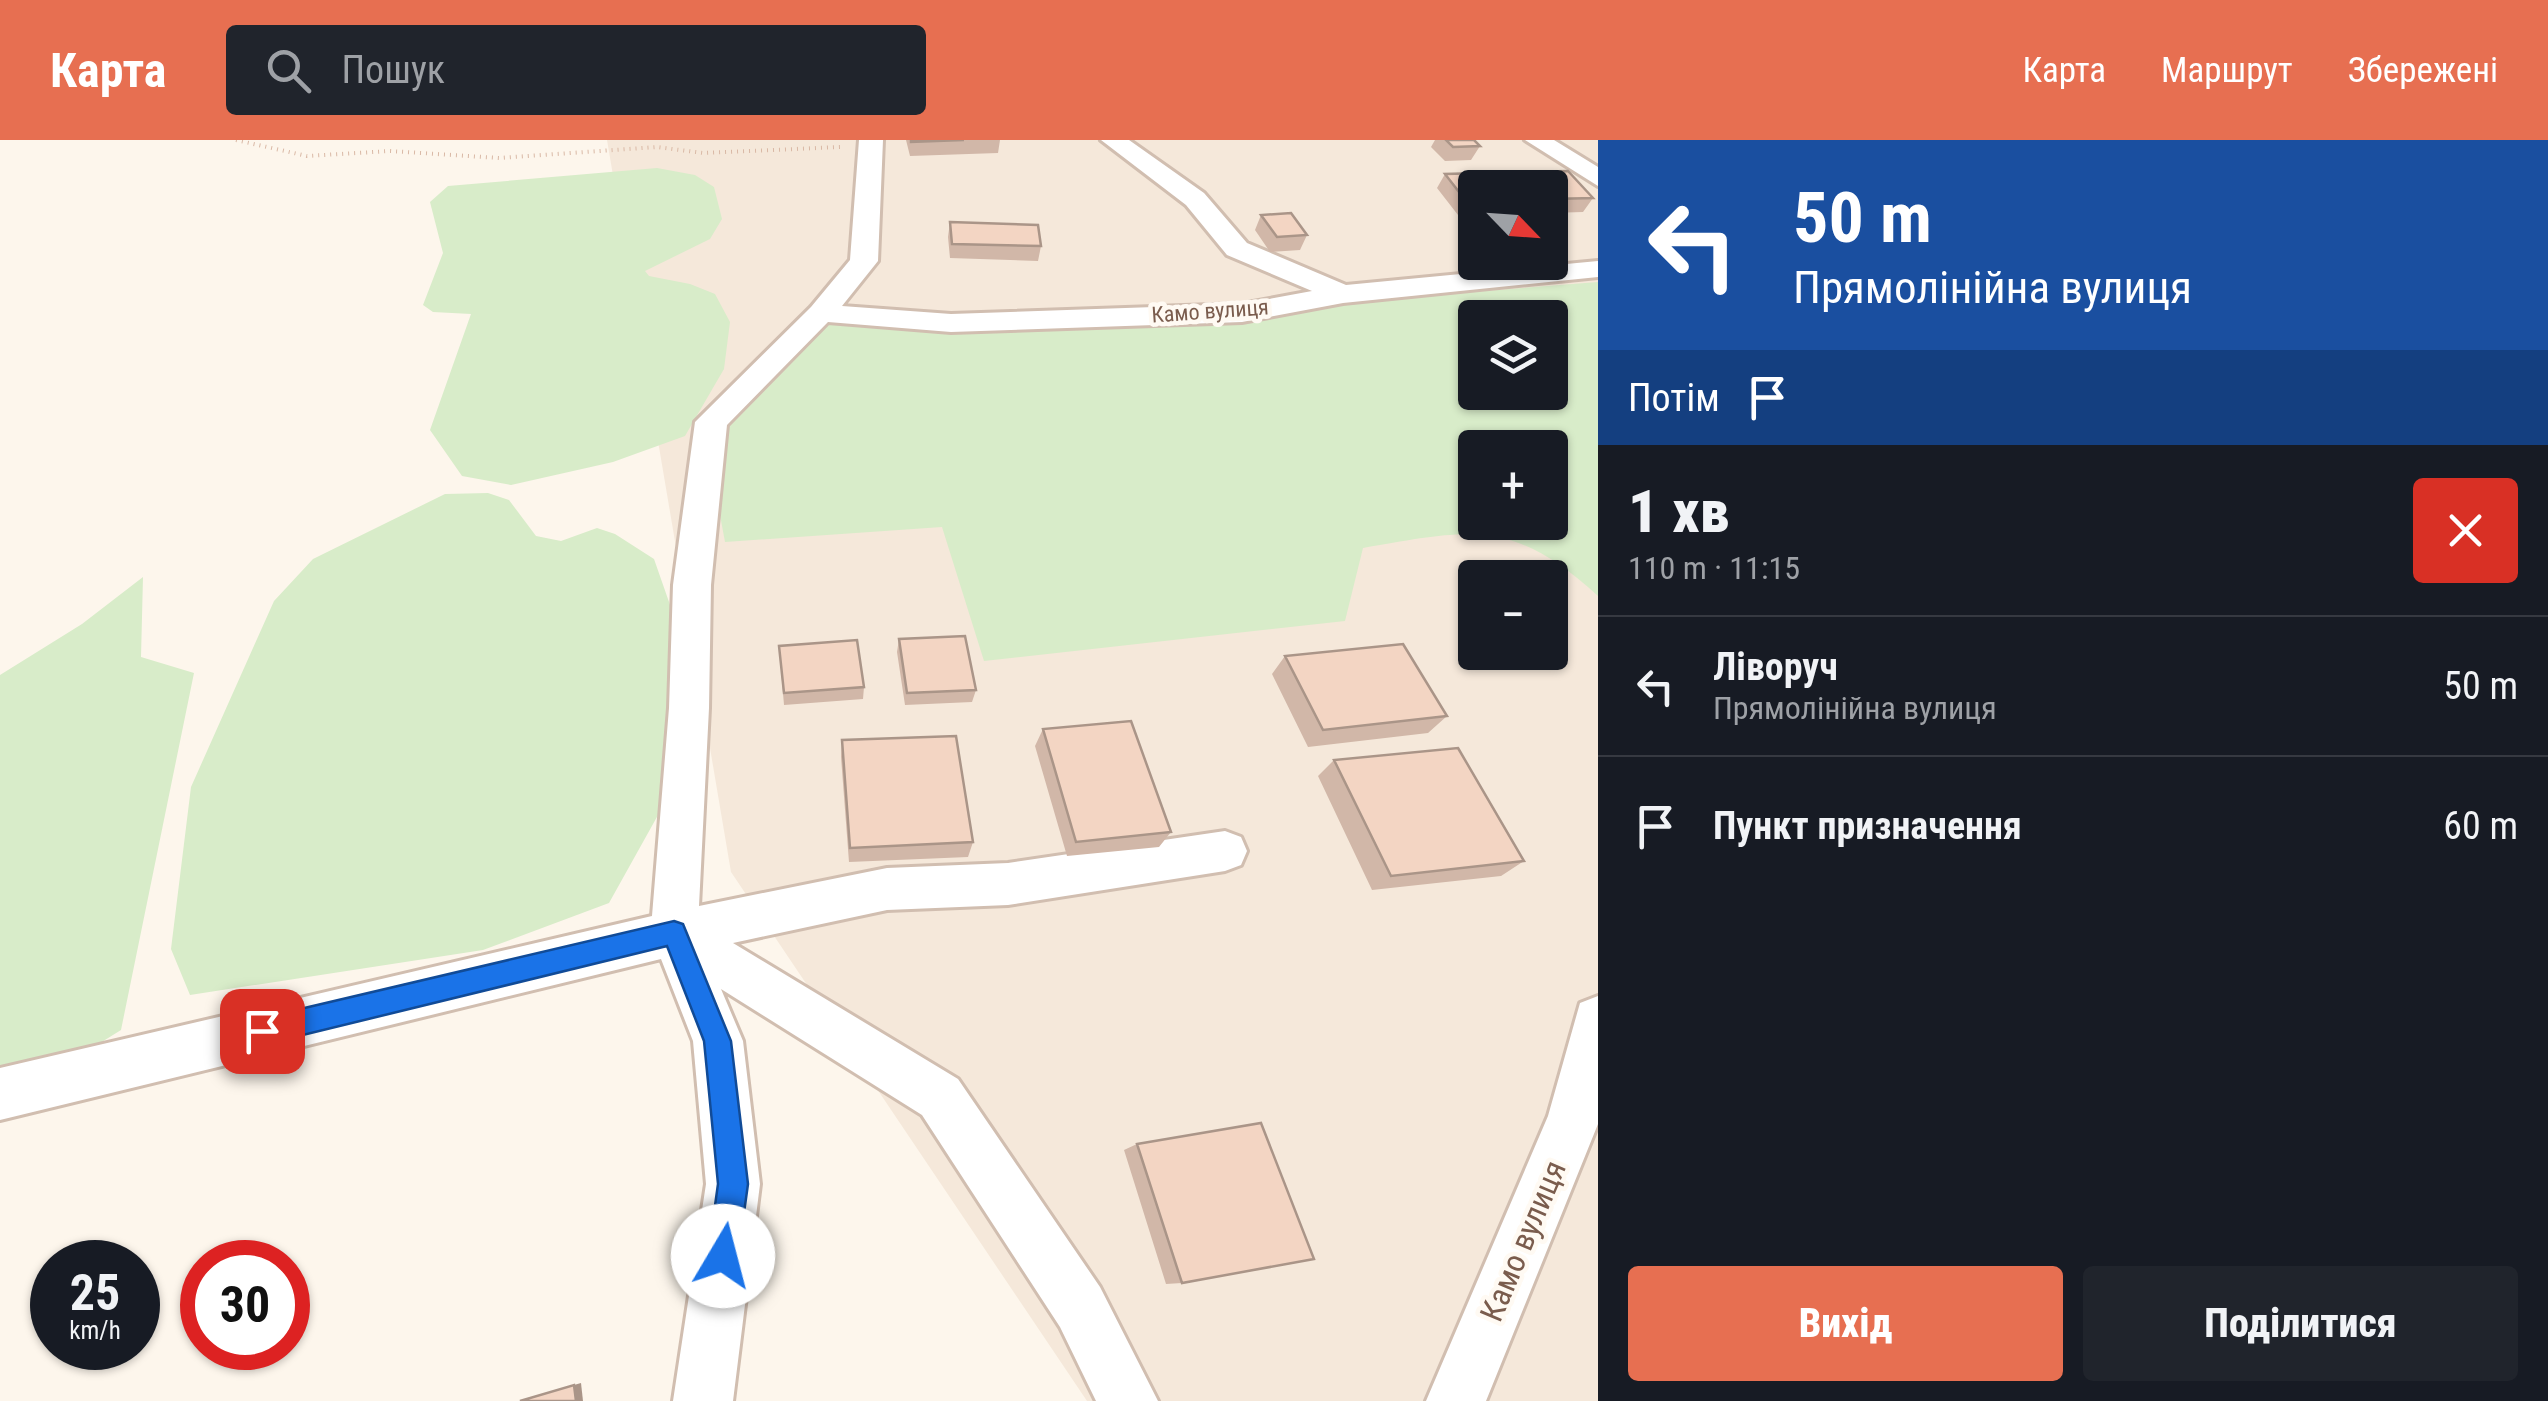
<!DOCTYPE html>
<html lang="uk">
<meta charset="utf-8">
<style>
:root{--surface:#171b24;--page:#20242c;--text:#f1f3f6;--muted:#9ea1a6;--line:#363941;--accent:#e76f51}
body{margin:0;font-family:"Roboto Condensed",sans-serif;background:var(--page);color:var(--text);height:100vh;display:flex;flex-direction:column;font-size:38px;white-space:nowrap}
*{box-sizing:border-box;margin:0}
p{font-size:32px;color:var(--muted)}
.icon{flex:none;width:55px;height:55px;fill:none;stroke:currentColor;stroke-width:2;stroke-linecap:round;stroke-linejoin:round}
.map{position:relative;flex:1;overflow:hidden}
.side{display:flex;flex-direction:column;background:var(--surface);width:950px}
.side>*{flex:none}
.guide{background:#1a4fa0;color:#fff;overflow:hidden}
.needle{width:65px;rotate:115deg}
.controls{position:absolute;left:1458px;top:30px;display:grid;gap:20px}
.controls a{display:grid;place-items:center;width:110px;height:110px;border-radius:10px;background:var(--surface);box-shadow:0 2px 8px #0004;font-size:50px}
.speed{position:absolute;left:30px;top:1100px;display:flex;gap:20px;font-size:50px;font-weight:700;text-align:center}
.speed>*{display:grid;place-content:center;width:130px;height:130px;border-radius:50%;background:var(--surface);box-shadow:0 2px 8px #0004;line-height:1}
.speed small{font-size:25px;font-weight:400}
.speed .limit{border:15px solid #d22;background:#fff;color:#111}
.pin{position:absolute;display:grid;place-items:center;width:85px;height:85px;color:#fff;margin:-42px;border-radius:20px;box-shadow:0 5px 15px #0006}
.me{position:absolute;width:110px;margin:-55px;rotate:8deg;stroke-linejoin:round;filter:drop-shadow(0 0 8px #0008)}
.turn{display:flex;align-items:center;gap:35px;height:210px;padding:0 30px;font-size:45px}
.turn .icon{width:130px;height:130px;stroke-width:2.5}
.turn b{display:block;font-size:70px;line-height:85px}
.then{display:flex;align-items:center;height:95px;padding:0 30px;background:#0003;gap:20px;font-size:38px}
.round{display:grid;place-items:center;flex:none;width:105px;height:105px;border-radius:10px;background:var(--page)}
.overview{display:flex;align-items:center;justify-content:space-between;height:170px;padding:0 30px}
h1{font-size:60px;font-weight:800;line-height:75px}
.primary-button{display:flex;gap:20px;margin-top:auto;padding:20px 30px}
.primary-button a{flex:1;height:115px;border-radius:10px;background:var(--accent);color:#fff;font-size:40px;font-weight:800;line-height:115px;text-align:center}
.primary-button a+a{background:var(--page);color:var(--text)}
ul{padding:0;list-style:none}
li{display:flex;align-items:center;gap:30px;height:140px;padding:0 30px;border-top:2px solid var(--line)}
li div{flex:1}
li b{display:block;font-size:38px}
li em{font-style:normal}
header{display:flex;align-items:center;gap:60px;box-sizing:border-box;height:140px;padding:0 50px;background:var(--accent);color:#fff}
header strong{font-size:48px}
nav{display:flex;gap:55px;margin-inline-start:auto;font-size:35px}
.search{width:700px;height:90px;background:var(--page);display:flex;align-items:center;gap:25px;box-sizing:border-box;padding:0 35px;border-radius:10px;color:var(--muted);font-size:38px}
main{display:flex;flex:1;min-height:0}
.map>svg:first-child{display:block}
</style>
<header>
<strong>Карта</strong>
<div class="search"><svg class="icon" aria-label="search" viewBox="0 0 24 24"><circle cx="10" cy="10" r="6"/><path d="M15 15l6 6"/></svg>Пошук</div>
<nav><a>Карта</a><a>Маршрут</a><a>Збережені</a></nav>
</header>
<main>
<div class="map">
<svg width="1598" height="1261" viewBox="0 0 1598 1261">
<rect width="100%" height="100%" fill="#fdf6ec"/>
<!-- residential -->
<path fill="#f5e8da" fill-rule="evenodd" d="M 607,0 L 1598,0 L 1598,1261 L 1087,1261 L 731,732 ZM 1475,48 L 1550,48 L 1550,122 L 1475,122 ZM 1475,178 L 1550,178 L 1550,252 L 1475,252 ZM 1475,308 L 1550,308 L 1550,382 L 1475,382 ZM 1475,438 L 1550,438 L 1550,512 L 1475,512 Z"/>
<!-- green -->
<path fill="#d8ecc9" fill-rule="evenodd" d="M 657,28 L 695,35 L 714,47 L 722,79 L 710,99 L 645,131 L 649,136 L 690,144 L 715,154 L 730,182 L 724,229 L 685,296 L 613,322 L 511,345 L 462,336 L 430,290 L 471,174 L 433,172 L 423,165 L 443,113 L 430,62 L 448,46 Z
M 1598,142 L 1598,456 C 1512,377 1469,390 1363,408 L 1345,481 L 984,521 L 942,387 L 725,402 L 720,375 L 728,285 L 830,182 L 953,193 ZM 1475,178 L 1550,178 L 1550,252 L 1475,252 ZM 1475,308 L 1550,308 L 1550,382 L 1475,382 Z
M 488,353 L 509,360 L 536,396 L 561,401 L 597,388 L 615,394 L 654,419 L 676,482 L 677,641 L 609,763 L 483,810 L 190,855 L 171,809 L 191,647 L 274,461 L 313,419 L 445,354 Z
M 143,437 L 141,517 L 194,533 L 121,890 L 76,918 L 0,937 L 0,535 L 82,484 Z"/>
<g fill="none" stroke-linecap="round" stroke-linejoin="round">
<!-- minor casing -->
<g stroke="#d1beb0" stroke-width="6">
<path id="minor" d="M 859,0 L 883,0 L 878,121 L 842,166 L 951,174 L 1242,164 L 1312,151 L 1227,115 L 1186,65 L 1101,0 L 1129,0 L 1204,53 L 1247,103 L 1346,145 L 1598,121 L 1598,137 L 1343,163 L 1242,182 L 951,192 L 828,182 L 727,285 L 711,445 L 709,568 L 699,766 L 887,728 L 1008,723 L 1225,691 L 1241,697 L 1247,711 L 1241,725 L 1225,731 L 1008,765 L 887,770 L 733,803 L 958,939 L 1100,1147 L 1158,1261 L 1096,1261 L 1060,1187 L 922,975 L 721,849 L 743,901 L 760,1044 L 733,1261 L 673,1261 L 706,1044 L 693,901 L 661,819 L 0,980 L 0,928 L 652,776 L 669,568 L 673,445 L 695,282 L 811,167 L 850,120 Z
M 1525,0 L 1554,0 L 1598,27 L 1598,46 Z
M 1598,856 L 1598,984 L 1486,1261 L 1426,1261 L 1548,976 L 1580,863 Z"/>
</g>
<!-- path -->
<path stroke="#d9b8a5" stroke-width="4" stroke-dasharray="1 5" stroke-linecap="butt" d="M 236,0 L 307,16 L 390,11 L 499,18 L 657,7 L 703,13 L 841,7"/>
<!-- minor -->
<use href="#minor" fill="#fff" fill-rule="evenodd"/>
</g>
<!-- wall -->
<path fill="#d1b7a8" d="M 906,0 L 1000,0 L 998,13 L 910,16 Z
M 1435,0 L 1474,0 L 1480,6 L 1471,20 L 1445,21 L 1431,7 Z
M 1568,31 L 1593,58 L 1583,72 L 1550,73 L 1550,48 L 1475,48 L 1475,75 L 1458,75 L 1437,48 L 1445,34 Z
M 1261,75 L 1307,95 L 1300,110 L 1270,112 L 1255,90 Z
M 950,82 L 1041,106 L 1038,121 L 950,118 L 948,97 Z
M 899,499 L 976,550 L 972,562 L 905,565 L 897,512 Z
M 779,506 L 864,547 L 863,559 L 784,565 Z
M 1285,516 L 1447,576 L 1428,593 L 1308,607 L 1272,534 Z
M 1043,589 L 1171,692 L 1159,707 L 1067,716 L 1035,606 Z
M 842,600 L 973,702 L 968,717 L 849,722 L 841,617 Z
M 1334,620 L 1524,721 L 1501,736 L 1372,750 L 1318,636 Z
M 1137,1004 L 1182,1143 L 1166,1144 L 1124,1010 Z"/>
<!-- shaded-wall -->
<path fill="#aa9588" d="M 581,1243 L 583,1261 L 576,1261 L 574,1245 Z"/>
<!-- building -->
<path fill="#f3d5c3" stroke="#aa9588" stroke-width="2.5" d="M 911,0 L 964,0 L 911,2 Z
M 1446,0 L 1474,0 L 1480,6 L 1453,7 Z
M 1568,31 L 1593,58 L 1550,59 L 1550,48 L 1475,48 L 1475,61 L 1466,61 L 1445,34 Z
M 1291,73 L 1307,95 L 1277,97 L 1261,75 Z
M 950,82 L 1038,85 L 1041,106 L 952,104 Z
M 965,496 L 976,550 L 907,553 L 899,499 Z
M 857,500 L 864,547 L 784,553 L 779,506 Z
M 1403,504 L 1447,576 L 1323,590 L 1285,516 Z
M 1131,581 L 1171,692 L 1076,702 L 1043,589 Z
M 956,596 L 973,702 L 850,708 L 842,600 Z
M 1458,608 L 1524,721 L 1391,736 L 1334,620 Z
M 1261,983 L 1314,1119 L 1182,1143 L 1137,1004 Z
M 574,1245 L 576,1261 L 520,1261 Z"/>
<!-- route -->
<path fill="#1a73e8" stroke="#114b97" stroke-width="2.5" d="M 674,781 L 683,784 L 731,901 L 748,1044 L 738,1116 L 734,1127 L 723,1131 L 712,1127 L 708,1116 L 718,1044 L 704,901 L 667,806 L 262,905 L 253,901 L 249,891 L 253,882 L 262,878 Z"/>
<g text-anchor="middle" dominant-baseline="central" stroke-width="9" stroke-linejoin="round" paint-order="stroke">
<!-- far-street labels -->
<g font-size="22" fill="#7a5c4d" stroke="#fffaf3">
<text transform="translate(1210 171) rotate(-4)">Камо вулиця</text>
</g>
<!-- near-street labels -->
<g font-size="32" fill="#7a5c4d" stroke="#fffaf3">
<text transform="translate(1523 1101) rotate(-67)">Камо вулиця</text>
</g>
</g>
</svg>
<div class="controls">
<a><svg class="needle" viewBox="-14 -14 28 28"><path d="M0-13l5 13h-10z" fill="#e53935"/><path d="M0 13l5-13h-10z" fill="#9ea1a6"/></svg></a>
<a><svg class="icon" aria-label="layers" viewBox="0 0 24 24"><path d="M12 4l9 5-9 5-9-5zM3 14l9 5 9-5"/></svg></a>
<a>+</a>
<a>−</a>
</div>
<div class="speed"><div>25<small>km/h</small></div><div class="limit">30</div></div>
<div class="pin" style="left:262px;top:891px;background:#d93025"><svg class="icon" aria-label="arrive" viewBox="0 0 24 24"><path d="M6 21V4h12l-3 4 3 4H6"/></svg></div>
<svg class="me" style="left:723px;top:1116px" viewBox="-20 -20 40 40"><circle r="19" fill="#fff"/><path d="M0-13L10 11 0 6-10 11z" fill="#1a73e8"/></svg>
</div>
<section class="side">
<div class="guide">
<div class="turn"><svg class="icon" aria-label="left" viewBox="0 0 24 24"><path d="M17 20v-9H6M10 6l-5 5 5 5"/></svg><div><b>50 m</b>Прямолінійна вулиця</div></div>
<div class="then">Потім<svg class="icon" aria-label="arrive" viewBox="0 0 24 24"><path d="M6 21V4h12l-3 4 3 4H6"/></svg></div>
</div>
<div class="overview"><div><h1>1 хв</h1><p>110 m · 11:15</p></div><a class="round" style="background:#d93025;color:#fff"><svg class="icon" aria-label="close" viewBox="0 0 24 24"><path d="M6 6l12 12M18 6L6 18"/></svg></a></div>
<ul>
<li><svg class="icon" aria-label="left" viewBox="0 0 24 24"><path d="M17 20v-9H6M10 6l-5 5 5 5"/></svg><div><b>Ліворуч</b><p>Прямолінійна вулиця</p></div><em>50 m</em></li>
<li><svg class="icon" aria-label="arrive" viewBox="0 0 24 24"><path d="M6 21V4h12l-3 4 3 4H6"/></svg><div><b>Пункт призначення</b></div><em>60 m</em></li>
</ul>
<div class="primary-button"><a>Вихід</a><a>Поділитися</a></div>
</section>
</main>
